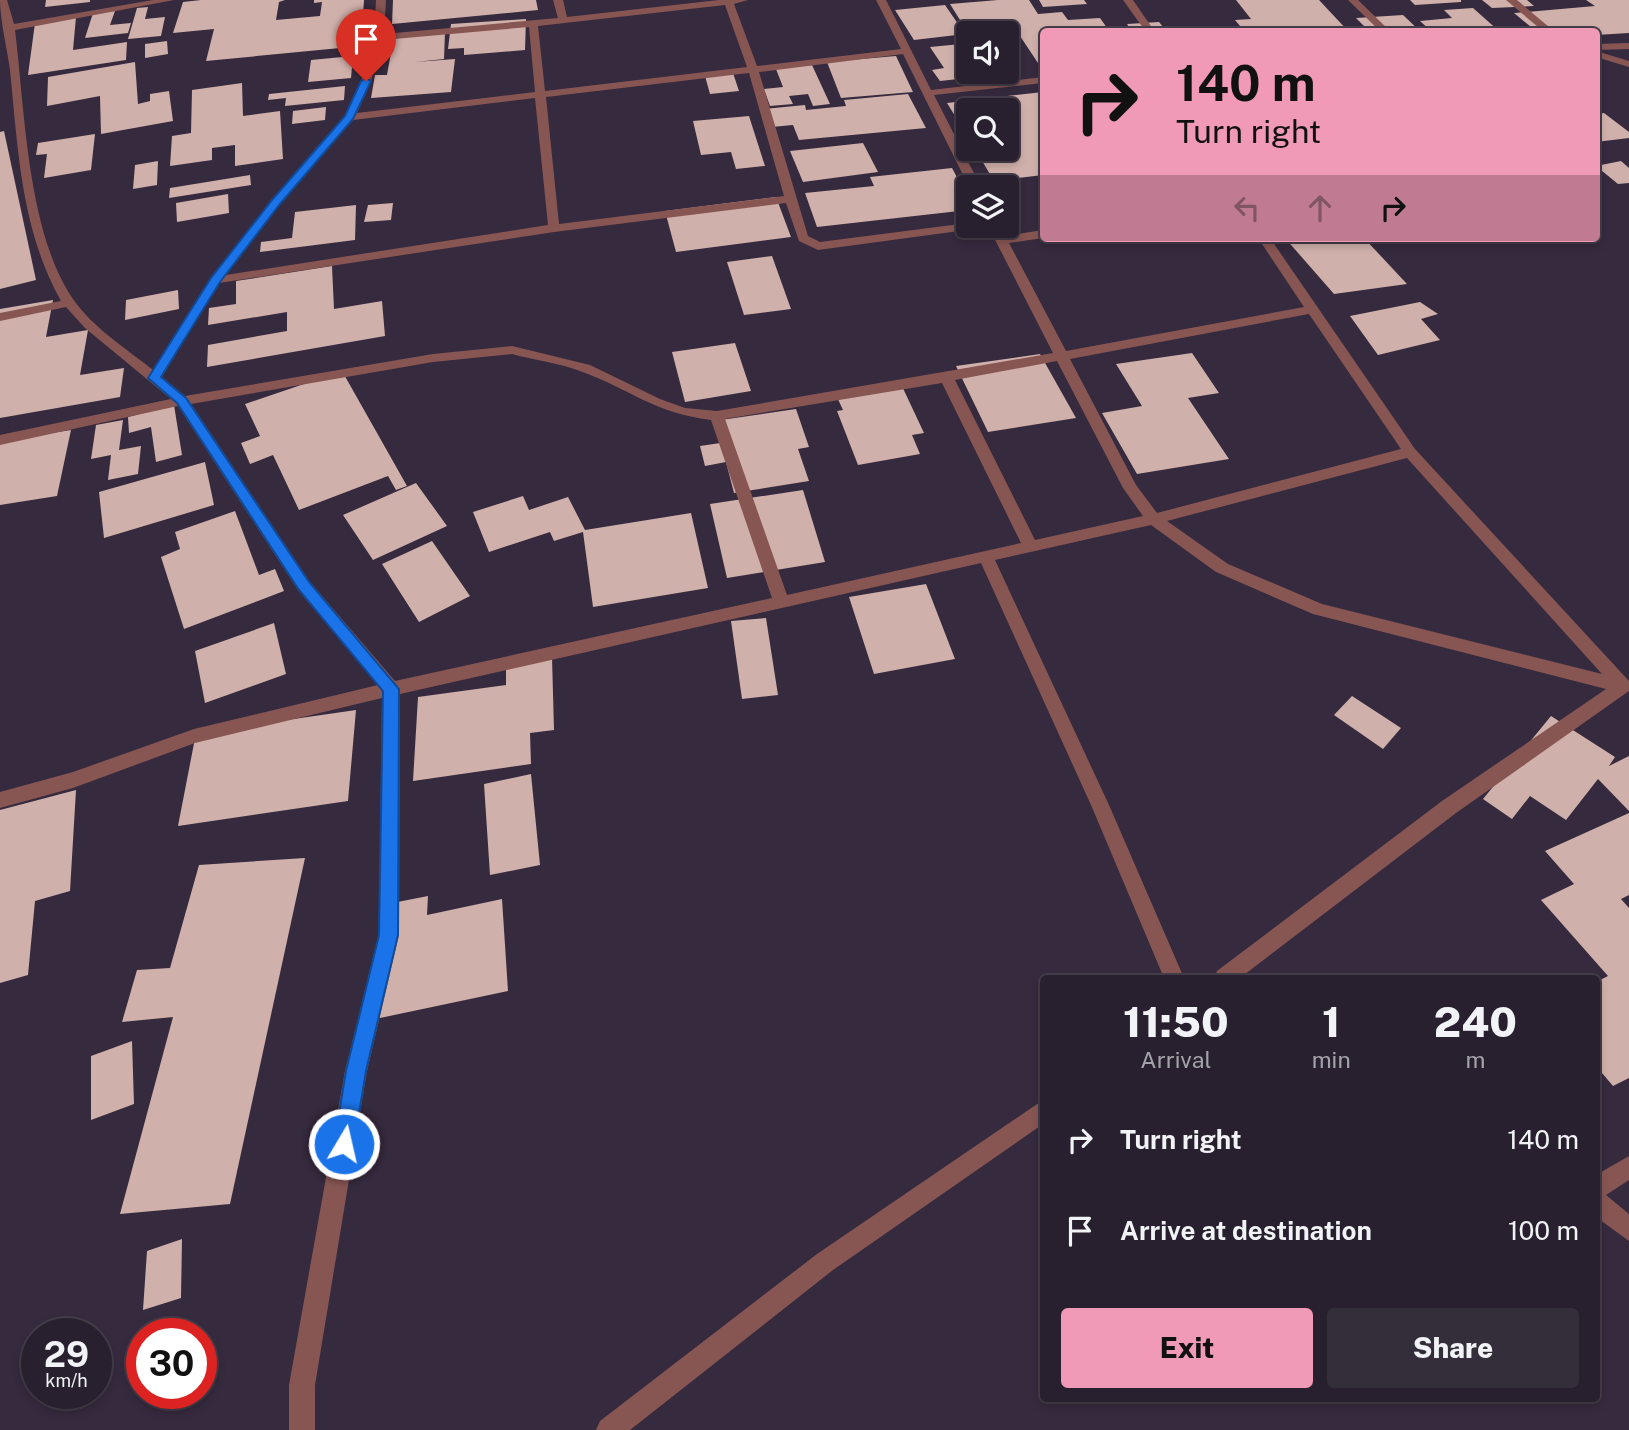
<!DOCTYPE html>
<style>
:root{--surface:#28202e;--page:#342d3a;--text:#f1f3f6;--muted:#a5a3aa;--line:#443e4a;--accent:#f09ab7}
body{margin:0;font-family:"Public Sans",sans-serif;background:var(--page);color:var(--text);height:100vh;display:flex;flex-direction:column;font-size:26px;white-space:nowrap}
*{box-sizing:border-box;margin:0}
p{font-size:23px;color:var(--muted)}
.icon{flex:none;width:38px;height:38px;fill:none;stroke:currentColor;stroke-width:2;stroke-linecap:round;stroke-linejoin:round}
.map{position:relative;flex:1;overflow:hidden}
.side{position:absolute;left:1040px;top:975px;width:560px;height:427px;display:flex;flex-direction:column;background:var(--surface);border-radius:7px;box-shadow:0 4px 10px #0003,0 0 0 2px var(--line)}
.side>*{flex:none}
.banner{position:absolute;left:1040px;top:28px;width:560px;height:214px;border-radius:7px;box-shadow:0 4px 10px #0003,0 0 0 2px var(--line);background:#f09ab7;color:#111;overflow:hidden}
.buttons{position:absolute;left:956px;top:21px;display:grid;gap:14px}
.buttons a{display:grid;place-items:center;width:63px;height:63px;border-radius:7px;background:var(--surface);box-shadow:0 4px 10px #0003,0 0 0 2px var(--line);font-size:35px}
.speed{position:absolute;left:21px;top:1318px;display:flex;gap:14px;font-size:35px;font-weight:700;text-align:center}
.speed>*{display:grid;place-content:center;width:91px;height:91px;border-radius:50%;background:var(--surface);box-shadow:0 4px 10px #0003,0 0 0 2px var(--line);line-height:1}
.speed small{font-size:18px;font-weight:400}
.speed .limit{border:10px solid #d22;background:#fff;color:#111}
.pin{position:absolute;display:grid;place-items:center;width:60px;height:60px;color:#fff;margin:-72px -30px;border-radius:50% 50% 50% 0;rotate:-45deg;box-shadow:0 0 7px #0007}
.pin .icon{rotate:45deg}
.me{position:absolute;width:77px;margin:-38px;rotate:9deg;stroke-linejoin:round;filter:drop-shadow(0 0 5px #0008)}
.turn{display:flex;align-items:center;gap:24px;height:147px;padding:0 21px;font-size:32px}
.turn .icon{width:91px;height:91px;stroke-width:2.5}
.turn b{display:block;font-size:49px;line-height:60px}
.lanes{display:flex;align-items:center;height:66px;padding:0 21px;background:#0003;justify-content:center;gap:35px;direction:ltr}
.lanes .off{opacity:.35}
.eta{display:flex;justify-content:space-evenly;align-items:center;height:119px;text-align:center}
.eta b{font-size:42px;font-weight:800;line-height:49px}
.button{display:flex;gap:14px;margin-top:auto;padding:14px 21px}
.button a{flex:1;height:80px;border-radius:7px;background:var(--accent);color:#111;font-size:28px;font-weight:800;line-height:80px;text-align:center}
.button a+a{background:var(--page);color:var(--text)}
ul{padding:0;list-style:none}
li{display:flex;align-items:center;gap:21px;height:91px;padding:0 21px}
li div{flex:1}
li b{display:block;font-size:26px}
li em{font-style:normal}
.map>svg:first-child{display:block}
</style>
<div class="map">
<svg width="1629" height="1430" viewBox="0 0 1629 1430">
<rect width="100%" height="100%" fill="#362a3e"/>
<!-- building -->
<path fill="#d0b0aa" d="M 46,0 L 90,0 L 90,2 L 45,7 Z
M 201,0 L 285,0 L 279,2 L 276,20 L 320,16 L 322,2 L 314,3 L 314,0 L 364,0 L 361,46 L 206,61 L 214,29 L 173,33 L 183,2 Z
M 393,0 L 536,0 L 538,10 L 392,24 Z
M 998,0 L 1029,0 L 1038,14 L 1062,12 L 1068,20 L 1100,18 L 1110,32 L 1043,32 L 1043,62 L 1038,63 L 1018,33 L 990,33 L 985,26 L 965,28 L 950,4 Z
M 1039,0 L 1084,0 L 1087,4 L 1043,7 Z
M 1236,0 L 1319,0 L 1349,32 L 1245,32 L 1235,20 L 1251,19 Z
M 1410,0 L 1461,0 L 1461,2 L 1415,5 Z
M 1482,0 L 1527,0 L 1534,6 L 1492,8 Z
M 1586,0 L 1629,0 L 1629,33 L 1596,35 L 1596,32 L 1537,32 L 1514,13 L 1595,6 Z
M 945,5 L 965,34 L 914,40 L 895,10 Z
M 148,7 L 145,19 L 165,17 L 161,36 L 128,39 L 137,8 Z
M 1473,8 L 1500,32 L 1432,32 L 1420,21 L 1452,18 L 1444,10 Z
M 115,11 L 110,25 L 131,23 L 128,33 L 85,38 L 93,13 Z
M 1403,15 L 1421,32 L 1370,32 L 1356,18 Z
M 76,17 L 73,50 L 127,42 L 126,60 L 28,75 L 35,23 Z
M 526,19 L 525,50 L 464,55 L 464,48 L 448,49 L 451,24 Z
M 1159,22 L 1167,32 L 1132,32 L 1127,24 Z
M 445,32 L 444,59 L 415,62 L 455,59 L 451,92 L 371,98 L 375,75 L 387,75 L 394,36 Z
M 167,41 L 168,54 L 145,58 L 145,44 Z
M 961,44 L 963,48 L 968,47 L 968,72 L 1004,74 L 940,81 L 932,70 L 944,68 L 930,47 Z
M 353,56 L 351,78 L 308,82 L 311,60 Z
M 896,56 L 913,92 L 841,98 L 827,62 Z
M 135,62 L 138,104 L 150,101 L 150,94 L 169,91 L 173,121 L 101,134 L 100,96 L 47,106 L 48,77 Z
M 812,65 L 830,104 L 813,106 L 808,94 L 789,96 L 793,104 L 770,106 L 764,89 L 783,87 L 776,69 Z
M 733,73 L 739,91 L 710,94 L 705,76 Z
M 242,83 L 243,116 L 280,111 L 283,159 L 235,166 L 235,145 L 212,148 L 212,160 L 170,166 L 172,136 L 191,133 L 192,90 Z
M 345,86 L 344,100 L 285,106 L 286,98 L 268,100 L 269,94 Z
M 1043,92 L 1043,175 L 994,181 L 975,149 L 1006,149 L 1006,110 L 968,110 L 968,137 L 947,103 Z
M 908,94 L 926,128 L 799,140 L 793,125 L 771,127 L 764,109 L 805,105 L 806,110 L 846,106 L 844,100 Z
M 326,107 L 325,120 L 292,124 L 293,111 Z
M 1604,113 L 1629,132 L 1629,138 L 1596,142 L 1596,114 Z
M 749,116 L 765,166 L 736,169 L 731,152 L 701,155 L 693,121 Z
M 4,131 L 36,280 L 0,289 L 0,132 Z
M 95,134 L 91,170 L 44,178 L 47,154 L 36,155 L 38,143 Z
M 863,143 L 878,172 L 803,182 L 790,151 Z
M 158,161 L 157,185 L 133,189 L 135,165 Z
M 1621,161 L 1629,168 L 1629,183 L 1618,184 L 1596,166 Z
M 952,168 L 968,198 L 968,210 L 817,227 L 805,193 L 874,186 L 870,177 Z
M 250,175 L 251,185 L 169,198 L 170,188 Z
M 228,194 L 229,213 L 177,222 L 176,203 Z
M 776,197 L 791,237 L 676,252 L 665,211 Z
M 393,203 L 391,220 L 364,222 L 368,205 Z
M 356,205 L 355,240 L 260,252 L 261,242 L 292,238 L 295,212 Z
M 1285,238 L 1364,238 L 1407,284 L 1334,294 Z
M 772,256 L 791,309 L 744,315 L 727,262 Z
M 332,266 L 334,309 L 382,301 L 385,336 L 207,367 L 208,345 L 287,331 L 287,312 L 208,325 L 209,308 L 236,304 L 236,281 Z
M 178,290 L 179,309 L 125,320 L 126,300 Z
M 53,300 L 46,337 L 88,330 L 80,375 L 124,368 L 120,397 L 0,418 L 0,309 Z
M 1420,302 L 1438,314 L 1421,319 L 1440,340 L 1378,355 L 1350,316 Z
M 735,343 L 751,391 L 685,402 L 672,352 Z
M 1192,353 L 1219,393 L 1188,398 L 1229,459 L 1137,474 L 1102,413 L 1142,406 L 1116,364 Z
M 1040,354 L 1076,418 L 988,432 L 956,366 Z
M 342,371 L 407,486 L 396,490 L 388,476 L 299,510 L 273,455 L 250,464 L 241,443 L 260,436 L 245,404 Z
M 901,384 L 924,433 L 912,435 L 920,454 L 858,465 L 837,411 L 843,410 L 836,395 Z
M 174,405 L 182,455 L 156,462 L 151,427 L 129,433 L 128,417 Z
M 796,409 L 809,447 L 798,449 L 809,481 L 734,493 L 726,462 L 705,466 L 700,446 L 727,442 L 721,420 Z
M 123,420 L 119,450 L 141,446 L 138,474 L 108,480 L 111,455 L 91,459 L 96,425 Z
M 71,430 L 57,496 L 0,505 L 0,441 Z
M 205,462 L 214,505 L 104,538 L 99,492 Z
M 416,483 L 447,526 L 373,560 L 343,515 Z
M 803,490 L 825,562 L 727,578 L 710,504 Z
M 523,496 L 529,510 L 568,497 L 585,530 L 691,513 L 708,588 L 593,607 L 583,532 L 554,541 L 550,532 L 489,552 L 473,512 Z
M 235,511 L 259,575 L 275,569 L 284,591 L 184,629 L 161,557 L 180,549 L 175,532 Z
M 432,541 L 470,596 L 419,622 L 382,564 Z
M 926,584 L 955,659 L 874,674 L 849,597 Z
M 766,618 L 778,695 L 742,699 L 731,621 Z
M 274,623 L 286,674 L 205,703 L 195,651 Z
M 552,657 L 554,730 L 530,733 L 531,764 L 413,781 L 418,697 L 506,685 L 506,663 Z
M 1352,696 L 1401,728 L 1383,749 L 1334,715 Z
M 356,710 L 348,801 L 178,826 L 196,733 Z
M 1551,716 L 1615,757 L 1609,766 L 1629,756 L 1629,811 L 1598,779 L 1566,820 L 1530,796 L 1512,819 L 1483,799 Z
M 531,774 L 540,865 L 490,875 L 484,784 Z
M 76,790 L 70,891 L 35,901 L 28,975 L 0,983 L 0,810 Z
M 1629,813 L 1629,895 L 1621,899 L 1629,908 L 1629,1078 L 1613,1086 L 1596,1066 L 1596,982 L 1608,976 L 1541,900 L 1574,884 L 1545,851 Z
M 305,858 L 230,1204 L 120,1214 L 173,1017 L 122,1022 L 137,970 L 170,968 L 199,865 Z
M 428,896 L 427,915 L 502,899 L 508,991 L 380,1018 L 382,905 Z
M 132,1041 L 134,1104 L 91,1120 L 91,1056 Z
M 182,1239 L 181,1298 L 143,1310 L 147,1251 Z"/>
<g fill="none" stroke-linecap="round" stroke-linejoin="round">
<!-- minor -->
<path fill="#875653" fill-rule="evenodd" d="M 0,0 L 7,0 L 14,24 L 153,0 L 174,0 L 15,30 C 25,110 27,232 73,299 C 93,328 127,349 153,370 L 211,277 L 272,200 L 345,116 L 361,81 L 374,37 L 376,0 L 386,0 L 384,34 L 558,18 L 553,0 L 563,0 L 567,17 L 719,0 L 748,0 L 734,4 L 757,66 L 901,49 L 876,0 L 886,0 L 931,90 L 1043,77 L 1043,83 L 934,95 L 981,187 L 969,187 L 903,54 L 759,72 L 808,236 L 820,242 L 968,223 L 968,226 L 976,226 L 974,229 L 818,250 L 799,241 L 786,203 L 554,232 L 219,283 L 162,377 L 185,396 L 433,354 L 512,346 L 590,365 L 660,399 L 685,408 L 717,411 L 1053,353 L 988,226 L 1000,226 L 1005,236 L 1043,230 L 1043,238 L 1009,243 L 1066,351 L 1304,307 L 1258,238 L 1270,238 L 1415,449 L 1629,681 L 1629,691 L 1456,813 L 1240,978 L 1214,978 L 1217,971 L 1442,801 L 1606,689 L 1313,614 L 1216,572 L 1151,525 L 995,560 L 1109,805 L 1184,978 L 1164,978 L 1091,805 L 981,563 L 400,694 L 399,935 L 367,1071 L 315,1385 L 315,1430 L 289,1430 L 289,1385 L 345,1071 L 379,935 L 382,698 L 195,743 L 73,788 L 0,808 L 0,792 L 73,772 L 194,729 L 378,685 L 298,590 L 178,406 L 0,445 L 0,435 L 171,399 L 85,328 L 66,307 L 0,321 L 0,313 L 61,301 C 21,230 18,149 10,70 C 7,48 0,20 0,0 ZM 725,5 L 747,67 L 545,91 L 538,26 ZM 529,27 L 535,92 L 357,113 L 371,81 L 383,40 ZM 749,73 L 784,196 L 559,224 L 546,97 ZM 535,98 L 548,225 L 226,275 L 280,204 L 353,120 ZM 1309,314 L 1401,449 L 1157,513 L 1136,485 L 1070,359 ZM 512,354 C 534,360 559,363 580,371 C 630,389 654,413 711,420 L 772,598 L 395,681 L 310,582 L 191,404 L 433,362 ZM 1057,361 L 1123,488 L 1143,516 L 1035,540 L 955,380 ZM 942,383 L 1021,543 L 787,595 L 725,419 ZM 1407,458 L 1602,674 L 1322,604 L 1228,564 L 1167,521 Z
M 1123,0 L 1133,0 L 1155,32 L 1146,32 Z
M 1348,0 L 1358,0 L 1391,32 L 1381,32 Z
M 1506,0 L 1517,0 L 1555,32 L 1544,32 Z
M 1629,43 L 1629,49 L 1596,50 L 1596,44 Z
M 1596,51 L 1629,61 L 1629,67 L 1596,57 Z
M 1043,1100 L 1043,1124 L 833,1270 L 630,1430 L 596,1430 L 600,1421 L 817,1254 Z
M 1629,1156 L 1629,1180 L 1606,1195 L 1629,1214 L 1629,1241 L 1596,1217 L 1596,1175 Z"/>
</g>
<!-- route -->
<path fill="#1a73e8" stroke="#114b97" stroke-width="2" d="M 366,78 L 371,81 L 353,119 L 280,204 L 220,282 L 161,377 L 186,398 L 309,582 L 399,689 L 398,935 L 366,1071 L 354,1144 L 351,1152 L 344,1155 L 337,1152 L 334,1144 L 346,1071 L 379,935 L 383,691 L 299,590 L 177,403 L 148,378 L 211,278 L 272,200 L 345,116 L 361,81 Z"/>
</svg>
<div class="buttons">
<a><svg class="icon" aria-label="sound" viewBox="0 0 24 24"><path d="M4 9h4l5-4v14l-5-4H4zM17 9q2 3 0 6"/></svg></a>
<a><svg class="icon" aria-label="search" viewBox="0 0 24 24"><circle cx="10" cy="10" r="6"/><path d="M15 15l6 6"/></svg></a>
<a><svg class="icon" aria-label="layers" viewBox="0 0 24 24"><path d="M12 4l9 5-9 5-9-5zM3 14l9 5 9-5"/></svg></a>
</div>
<div class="speed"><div>29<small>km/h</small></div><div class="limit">30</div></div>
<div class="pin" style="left:366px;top:81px;background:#d93025"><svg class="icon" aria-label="arrive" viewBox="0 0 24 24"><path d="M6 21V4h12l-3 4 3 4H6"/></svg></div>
<svg class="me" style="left:344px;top:1144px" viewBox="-20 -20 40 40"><circle r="17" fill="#1a73e8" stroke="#fff" stroke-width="3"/><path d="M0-11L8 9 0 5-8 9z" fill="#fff"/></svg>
<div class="banner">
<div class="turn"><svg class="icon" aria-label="right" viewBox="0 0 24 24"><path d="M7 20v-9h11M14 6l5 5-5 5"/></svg><div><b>140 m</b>Turn right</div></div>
<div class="lanes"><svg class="icon off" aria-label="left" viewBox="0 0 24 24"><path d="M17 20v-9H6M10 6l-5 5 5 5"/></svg><svg class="icon off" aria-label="ahead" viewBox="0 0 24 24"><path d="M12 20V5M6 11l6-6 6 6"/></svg><svg class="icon" aria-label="right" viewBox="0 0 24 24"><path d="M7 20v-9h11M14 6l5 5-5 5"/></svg></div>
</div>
<section class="side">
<div class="eta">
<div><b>11:50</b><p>Arrival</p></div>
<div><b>1</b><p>min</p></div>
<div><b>240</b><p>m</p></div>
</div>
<ul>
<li><svg class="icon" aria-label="right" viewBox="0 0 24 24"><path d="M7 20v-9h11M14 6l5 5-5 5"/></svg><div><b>Turn right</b></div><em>140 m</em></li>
<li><svg class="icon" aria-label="arrive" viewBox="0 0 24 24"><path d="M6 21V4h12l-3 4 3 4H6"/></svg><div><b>Arrive at destination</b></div><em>100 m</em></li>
</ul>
<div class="button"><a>Exit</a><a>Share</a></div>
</section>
</div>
